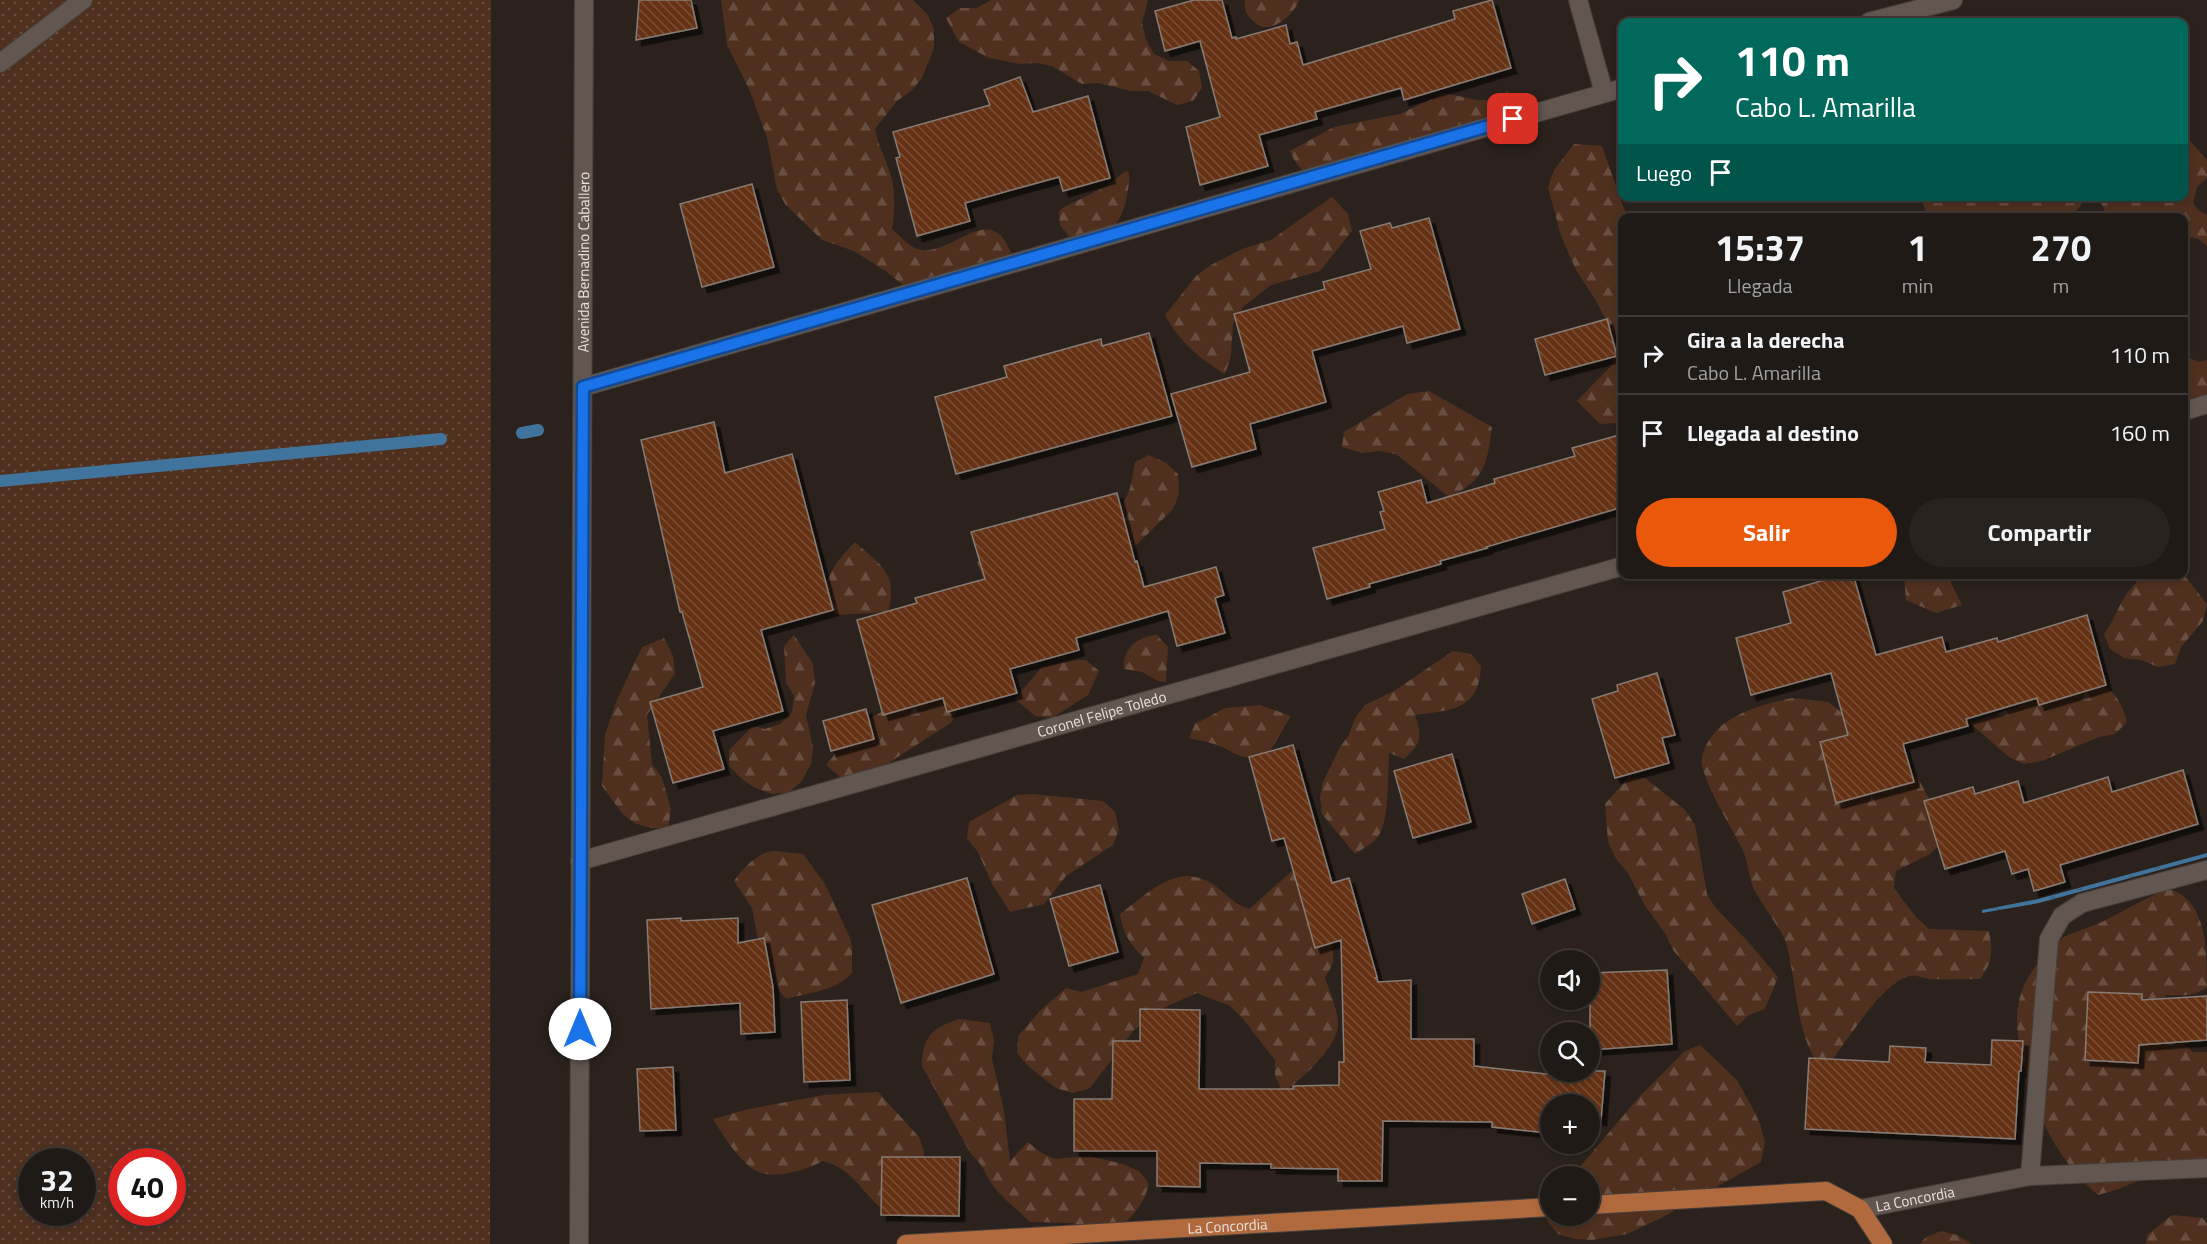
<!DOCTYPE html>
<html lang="es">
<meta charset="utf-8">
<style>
:root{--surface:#201a16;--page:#28231f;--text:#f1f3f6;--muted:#a2a1a1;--line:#3d3835;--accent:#ea580c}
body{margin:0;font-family:"Titillium Web",sans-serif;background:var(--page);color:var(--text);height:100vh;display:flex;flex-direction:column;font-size:22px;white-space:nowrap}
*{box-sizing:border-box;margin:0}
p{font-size:20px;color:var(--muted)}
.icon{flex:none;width:33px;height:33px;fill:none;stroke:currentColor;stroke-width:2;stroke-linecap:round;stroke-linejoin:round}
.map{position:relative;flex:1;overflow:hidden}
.details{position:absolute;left:1618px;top:213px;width:570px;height:366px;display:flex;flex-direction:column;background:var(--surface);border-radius:12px;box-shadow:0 3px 9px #0003,0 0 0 2px var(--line)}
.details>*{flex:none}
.banner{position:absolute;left:1618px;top:18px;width:570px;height:183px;border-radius:12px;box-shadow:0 3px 9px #0003,0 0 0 2px var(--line);background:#00695c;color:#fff;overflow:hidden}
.buttons{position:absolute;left:1540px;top:950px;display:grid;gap:12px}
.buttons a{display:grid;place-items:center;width:60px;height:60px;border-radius:50%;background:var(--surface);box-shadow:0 3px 9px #0003,0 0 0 2px var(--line);font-size:30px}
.speed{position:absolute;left:18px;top:1148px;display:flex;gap:12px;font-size:30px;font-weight:700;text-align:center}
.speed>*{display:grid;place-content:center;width:78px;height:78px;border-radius:50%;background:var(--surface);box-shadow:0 3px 9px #0003,0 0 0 2px var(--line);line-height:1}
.speed small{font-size:15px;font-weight:400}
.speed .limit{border:9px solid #d22;background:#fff;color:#111}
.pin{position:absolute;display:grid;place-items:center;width:51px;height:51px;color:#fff;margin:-26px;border-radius:12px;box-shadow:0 3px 9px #0006}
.me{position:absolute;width:66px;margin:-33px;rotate:0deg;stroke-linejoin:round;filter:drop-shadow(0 0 4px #0008)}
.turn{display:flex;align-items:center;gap:21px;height:126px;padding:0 18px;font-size:27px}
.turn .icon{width:78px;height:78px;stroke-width:2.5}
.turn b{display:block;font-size:42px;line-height:51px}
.then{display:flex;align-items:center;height:57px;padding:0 18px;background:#0003;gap:12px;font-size:22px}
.eta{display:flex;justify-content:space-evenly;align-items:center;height:102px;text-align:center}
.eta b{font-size:36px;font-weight:700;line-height:42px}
.action{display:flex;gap:12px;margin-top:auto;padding:12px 18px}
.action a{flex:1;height:69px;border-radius:36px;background:var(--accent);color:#fff;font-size:24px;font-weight:700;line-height:69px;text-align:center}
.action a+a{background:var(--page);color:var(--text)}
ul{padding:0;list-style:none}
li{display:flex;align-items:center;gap:18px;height:78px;padding:0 18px;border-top:2px solid var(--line)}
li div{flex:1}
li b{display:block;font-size:22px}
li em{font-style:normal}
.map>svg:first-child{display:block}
</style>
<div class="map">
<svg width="2207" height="1244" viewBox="0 0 2207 1244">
<defs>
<pattern id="grass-dots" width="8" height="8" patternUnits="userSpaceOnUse" patternTransform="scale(1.5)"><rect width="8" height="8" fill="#4f301f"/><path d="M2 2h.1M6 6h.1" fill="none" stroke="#684e3f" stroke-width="1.8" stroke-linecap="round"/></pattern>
<pattern id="forest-firs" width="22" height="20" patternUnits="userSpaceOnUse" patternTransform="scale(1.5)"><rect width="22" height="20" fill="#4f301f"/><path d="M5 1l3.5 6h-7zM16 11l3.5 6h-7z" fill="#684e3f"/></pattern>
<pattern id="water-ripples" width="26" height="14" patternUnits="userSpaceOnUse" patternTransform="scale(1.5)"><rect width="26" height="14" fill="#40749c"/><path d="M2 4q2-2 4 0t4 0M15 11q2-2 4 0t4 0" fill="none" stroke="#435e74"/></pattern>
<pattern id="building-back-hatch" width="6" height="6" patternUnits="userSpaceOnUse" patternTransform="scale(1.5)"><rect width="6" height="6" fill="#653314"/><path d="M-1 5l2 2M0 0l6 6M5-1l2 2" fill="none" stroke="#7b5036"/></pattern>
<filter id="shadow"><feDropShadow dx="5.5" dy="5.5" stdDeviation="0" flood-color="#0009"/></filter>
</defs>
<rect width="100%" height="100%" fill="#2b221d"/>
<!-- grass -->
<path fill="url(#grass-dots)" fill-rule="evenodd" d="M 0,0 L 491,0 L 490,1244 L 0,1244 ZM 32,1161 L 82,1161 L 82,1212 L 32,1212 ZM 122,1161 L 172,1161 L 172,1212 L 122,1212 Z"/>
<!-- forest -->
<path fill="url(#forest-firs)" d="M 721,0 L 913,0 L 927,14 L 934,29 L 934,48 L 922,78 L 911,91 L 897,101 L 875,129 C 878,145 885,157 890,173 C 896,190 895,212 892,229 C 899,235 909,246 917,249 C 953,259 990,196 1012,255 L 950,281 L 938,294 L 923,301 L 884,270 L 854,251 L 822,240 L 785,204 L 777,189 L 767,138 L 750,91 L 727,45 Z
M 991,0 L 1148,0 L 1142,23 L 1146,40 L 1154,54 L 1169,61 L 1187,61 L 1199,71 L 1202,88 L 1193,101 L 1177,105 L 1148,91 L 1131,91 L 1098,83 L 1082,84 L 1052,66 L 1037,63 L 1020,64 L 989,58 L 959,42 L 946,18 L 960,8 L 977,8 Z
M 1245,0 L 1299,0 C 1296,12 1276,30 1262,27 C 1258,25 1253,21 1250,18 C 1245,12 1244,8 1245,0 Z
M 1509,90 L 1497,124 C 1465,133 1430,138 1399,150 C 1373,160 1352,183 1323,179 C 1304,176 1297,167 1290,151 L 1334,127 L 1400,114 L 1444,93 L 1477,100 L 1493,100 Z
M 2184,134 L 2207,160 L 2207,178 L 2197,187 L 2193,203 L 2198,210 L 2207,215 L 2207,246 L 2199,239 L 2191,237 L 2184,242 L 2184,218 L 2108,217 L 2098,197 L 2184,196 Z
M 1574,144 L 1602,146 L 1627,217 L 1623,218 L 1623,420 L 1617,423 L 1600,424 L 1577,401 L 1611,366 L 1616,350 L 1613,333 L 1595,299 L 1576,270 L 1561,236 L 1548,187 L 1554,170 Z
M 1126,171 L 1129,173 C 1130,185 1125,218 1113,226 C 1104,233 1083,237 1072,240 L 1060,225 L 1059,212 L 1062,208 L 1105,187 Z
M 2080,196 L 2082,204 L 2070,218 L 1927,217 L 1921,197 Z
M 1332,197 L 1348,214 L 1352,231 L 1320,271 L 1271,285 L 1243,307 L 1233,324 L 1231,356 L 1225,374 C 1201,360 1177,339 1165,315 L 1197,275 L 1211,265 L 1242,249 L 1271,240 Z
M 2184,356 L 2199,362 L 2207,360 L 2207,395 L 2184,399 Z
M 1429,391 L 1492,427 C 1487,463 1486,480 1449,497 L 1396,454 L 1379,451 L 1362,453 L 1342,447 L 1344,432 L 1407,394 Z
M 1149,455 L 1166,463 L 1178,474 L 1179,493 L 1173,509 L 1113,568 L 1013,596 L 983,578 L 977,562 L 989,551 L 1108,517 C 1131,501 1130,488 1135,462 Z
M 855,542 C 882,566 898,573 888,612 L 835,615 L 823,596 C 829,570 837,561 855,542 Z
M 1904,575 L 1947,575 L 1962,605 L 1936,613 L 1906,600 Z
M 2141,575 L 2184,575 L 2207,604 L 2203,621 L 2181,647 L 2175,664 L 2158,667 L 2141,660 L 2124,658 L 2110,649 L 2104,634 C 2114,621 2117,608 2126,595 C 2131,588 2138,582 2141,575 Z
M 794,635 L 813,664 L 815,683 L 806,715 L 813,748 L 811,764 L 803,779 L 790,792 L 772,794 L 755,788 L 742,779 L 729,766 L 729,750 L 753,726 L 765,729 L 780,724 L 792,712 L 794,696 L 786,682 L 784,646 Z
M 1157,635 L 1168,647 L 1166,682 L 1158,681 L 1142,672 L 1124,669 C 1122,649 1138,636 1157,635 Z
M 664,638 L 673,656 L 675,673 L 647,715 L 652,764 L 662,778 L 671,809 L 668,829 L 651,828 L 634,823 L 622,813 L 602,786 L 605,735 L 617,700 L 642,647 Z
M 1453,651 L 1471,654 L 1481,666 C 1479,711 1451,710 1415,715 C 1422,737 1422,743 1404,759 L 1389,753 C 1388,771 1389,818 1380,833 C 1375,843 1364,848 1355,854 L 1322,814 L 1320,797 L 1323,782 L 1340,747 L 1349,735 L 1355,718 L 1365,705 L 1394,691 Z
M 1078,660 L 1086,660 L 1099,671 L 1088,695 L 1052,718 L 1035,716 L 1015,699 L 1042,667 Z
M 2063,681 C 2073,681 2087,679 2096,682 C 2114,688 2123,705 2127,722 L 2115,734 L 2099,737 L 2042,761 L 2024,764 L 2009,757 L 1970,723 L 2016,707 Z
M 928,686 L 959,705 L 952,722 L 873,773 L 857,779 L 840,777 L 826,765 L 855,730 L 869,719 Z
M 1792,698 L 1829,702 L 1919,780 L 1943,825 L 1943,841 L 1930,854 L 1896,871 L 1894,888 L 1915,916 L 1929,929 L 1989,931 C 1993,952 1993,961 1980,979 C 1963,979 1946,980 1929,979 C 1924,978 1916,975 1911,976 C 1880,981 1845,1048 1823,1070 C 1800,1043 1798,1005 1792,971 C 1790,959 1788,946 1783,936 C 1775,921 1764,907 1756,893 C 1749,881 1749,866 1744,853 C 1735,832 1699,778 1702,758 C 1710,717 1759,705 1792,698 Z
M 1260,705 L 1291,716 L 1268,754 C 1246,761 1242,757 1222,747 C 1212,742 1200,741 1189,738 L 1195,724 L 1225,708 Z
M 1628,778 L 1645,778 L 1685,810 L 1695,825 L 1707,894 L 1715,907 L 1751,945 L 1778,977 L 1765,1009 L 1749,1015 L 1737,1026 L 1673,950 L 1666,935 L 1644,904 L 1628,873 L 1616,859 L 1608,842 L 1605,804 Z
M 1033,794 L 1103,801 L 1115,812 L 1119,829 L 1113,845 L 1066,876 L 1044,904 L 1010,912 L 992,884 L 978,852 L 967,839 L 969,822 L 1017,795 Z
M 774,851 L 803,854 L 825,884 L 850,938 L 852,947 L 852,973 C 835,992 809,992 786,999 L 780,992 L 757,935 L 752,908 L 734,881 C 743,868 758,852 774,851 Z
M 1292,871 L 1304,882 L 1333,947 L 1333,963 L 1325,978 C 1330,992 1337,1008 1338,1023 C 1339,1046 1301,1080 1283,1092 L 1275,1076 L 1275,1060 L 1243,1019 L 1230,1006 L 1197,993 L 1161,1009 L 1134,1030 L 1090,1088 L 1073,1093 L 1056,1088 L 1029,1067 L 1017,1053 L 1018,1036 L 1040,1011 L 1066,988 L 1081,992 L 1138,974 L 1144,958 C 1130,944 1123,934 1120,914 C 1146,895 1176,862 1211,883 C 1227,893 1229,902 1249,909 Z
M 2169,889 C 2207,901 2207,948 2207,987 C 2193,998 2180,995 2164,995 L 2182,1024 L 2180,1041 L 2193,1052 L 2207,1052 L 2207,1167 C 2182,1169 2157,1174 2133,1183 C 2121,1188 2111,1192 2098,1195 C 2063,1165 2042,1127 2029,1084 C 2015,1036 2006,994 2045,956 C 2050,950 2055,944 2061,939 C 2071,932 2084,930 2095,925 C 2120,914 2143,898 2169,889 Z
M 959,1019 L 990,1023 L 994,1040 L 992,1059 L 1004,1111 L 1010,1161 L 1028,1142 L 1040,1152 L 1055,1159 L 1089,1156 L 1123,1164 L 1139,1171 L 1149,1184 C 1143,1207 1129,1223 1108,1234 L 1072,1223 L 1030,1222 C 1017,1209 1000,1197 990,1181 C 983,1169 983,1165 971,1154 L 922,1066 C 922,1037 932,1028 959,1019 Z
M 1700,1045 L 1737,1080 L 1753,1109 L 1760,1124 L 1765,1142 L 1761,1162 L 1661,1218 L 1627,1234 L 1592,1240 L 1575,1239 L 1558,1234 L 1547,1221 L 1551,1214 L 1590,1215 L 1590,1176 L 1572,1176 L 1640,1096 L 1685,1051 Z
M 878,1092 L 919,1137 L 924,1152 L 923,1173 L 886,1212 C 861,1193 855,1170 823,1161 C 806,1170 773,1181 755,1170 C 739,1161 722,1134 713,1119 L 749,1109 L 824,1095 Z
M 2172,1215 L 2203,1218 L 2207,1223 L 2207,1244 L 2146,1244 L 2147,1235 Z
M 1941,1231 L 1957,1235 L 1972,1244 L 1920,1244 L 1926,1237 Z"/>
<!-- water -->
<path fill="url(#water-ripples)" d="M 2207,853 L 2207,857 L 2039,903 L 1982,913 L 1982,910 L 2038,899 Z"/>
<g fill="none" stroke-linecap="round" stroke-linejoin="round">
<!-- stream -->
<path stroke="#40749c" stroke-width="12" d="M 522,433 L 538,430
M 0,481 L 441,439"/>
</g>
<!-- building -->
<path fill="url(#building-back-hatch)" stroke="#867b75" stroke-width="1.5" filter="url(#shadow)" d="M 639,0 L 691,0 L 697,28 L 636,40 Z
M 1194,0 L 1222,0 L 1232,38 L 1236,37 L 1236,39 L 1286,25 L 1290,44 L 1297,42 L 1303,65 L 1455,19 L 1453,11 L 1492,0 L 1511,68 L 1404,100 L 1401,88 L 1315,112 L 1317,119 L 1259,135 L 1268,166 L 1200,185 L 1186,127 L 1220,117 L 1200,41 L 1165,51 L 1155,11 Z
M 1020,77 L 1033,112 L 1088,96 L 1110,178 L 1063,191 L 1059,177 L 965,203 L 970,221 L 917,236 L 896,158 L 900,157 L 893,132 L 990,105 L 984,90 Z
M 752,184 L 774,267 L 702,287 L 680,204 Z
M 1429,218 L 1460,329 L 1407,343 L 1403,326 L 1312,351 L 1326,402 L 1250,424 L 1256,449 L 1192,467 L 1171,394 L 1250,372 L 1234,314 L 1325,289 L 1323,282 L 1371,269 L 1360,231 L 1390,223 L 1392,228 Z
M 1607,319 L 1617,356 L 1545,375 L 1535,339 Z
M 1149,333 L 1172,416 L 956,474 L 935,397 L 1007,377 L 1004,366 L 1101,339 L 1102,346 Z
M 714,422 L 725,473 L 792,454 L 833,610 L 761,630 L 783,711 L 713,731 L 724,769 L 673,783 L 650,702 L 703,687 L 682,612 L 680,612 L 641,440 Z
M 1623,434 L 1623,507 L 1486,547 L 1487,548 L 1440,561 L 1441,564 L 1369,584 L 1370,587 L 1327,599 L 1313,548 L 1385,529 L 1380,512 L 1384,511 L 1378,492 L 1421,480 L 1427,503 L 1495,483 L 1494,479 L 1575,456 L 1572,448 Z
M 1117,493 L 1135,562 L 1137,561 L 1144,587 L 1216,567 L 1224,595 L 1215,598 L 1225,633 L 1177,646 L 1168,611 L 1076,638 L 1079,650 L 1010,669 L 1017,693 L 947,712 L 943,698 L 883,715 L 857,620 L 917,603 L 915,598 L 985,579 L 971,532 Z
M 1845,574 L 1853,574 L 1876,655 L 1942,637 L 1946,652 L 1997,638 L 1998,642 L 2087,615 L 2106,685 L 2039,705 L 2037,698 L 1966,719 L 1968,726 L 1903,744 L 1914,782 L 1836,803 L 1820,742 L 1848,735 L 1831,673 L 1751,695 L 1736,638 L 1791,623 L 1783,592 Z
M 1657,673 L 1675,735 L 1662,738 L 1669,763 L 1615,778 L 1592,699 L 1618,691 L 1617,685 Z
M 866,709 L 874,739 L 831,751 L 823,721 Z
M 1293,745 L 1332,883 L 1349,878 L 1377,977 L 1375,978 L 1377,978 L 1378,982 L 1411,980 L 1411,1039 L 1474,1039 L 1474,1066 L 1555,1075 L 1555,1071 L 1605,1071 L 1601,1120 L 1590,1119 L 1590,1104 L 1551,1104 L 1548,1133 L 1492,1127 L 1492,1122 L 1383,1121 L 1382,1181 L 1338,1181 L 1338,1169 L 1271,1168 L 1271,1164 L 1200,1163 L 1200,1187 L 1157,1186 L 1157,1151 L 1074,1151 L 1074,1099 L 1112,1099 L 1113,1041 L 1140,1041 L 1140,1009 L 1200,1010 L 1199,1089 L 1293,1089 L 1293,1086 L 1339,1085 L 1339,1062 L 1344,1062 L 1341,940 L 1315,948 L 1284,838 L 1272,841 L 1249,757 Z
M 1452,754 L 1471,822 L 1413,838 L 1394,771 Z
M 2183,770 L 2198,824 L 2060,865 L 2065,882 L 2034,891 L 2028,869 L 2012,874 L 2005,851 L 1945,869 L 1924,801 L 1973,787 L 1975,794 L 2018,781 L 2024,803 L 2108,777 L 2112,792 Z
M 967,878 L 994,974 L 901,1003 L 872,905 Z
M 1565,879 L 1575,909 L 1532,924 L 1522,894 Z
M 1100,885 L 1118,952 L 1069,966 L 1050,899 Z
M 681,918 L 681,921 L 738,918 L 738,943 L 764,938 L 773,987 L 775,1032 L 741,1034 L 740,1003 L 651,1009 L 647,920 Z
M 1667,970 L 1672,1044 L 1590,1050 L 1590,973 Z
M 2088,992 L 2142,994 L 2142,1000 L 2207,996 L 2207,1040 L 2139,1045 L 2138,1063 L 2085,1060 Z
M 847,1000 L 850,1080 L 804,1082 L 801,1002 Z
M 1992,1040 L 2023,1041 L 2021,1071 L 2019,1071 L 2015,1139 L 1805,1129 L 1809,1058 L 1889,1062 L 1890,1046 L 1926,1048 L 1925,1062 L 1991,1065 Z
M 673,1067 L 676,1130 L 640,1131 L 637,1069 Z
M 882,1157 L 960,1157 L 959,1216 L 881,1215 Z"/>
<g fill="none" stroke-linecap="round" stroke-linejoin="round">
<!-- service casing -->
<g stroke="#463f3b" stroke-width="20">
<path id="service" d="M 0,63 L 83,0"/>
</g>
<!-- minor casing -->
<g stroke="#463f3b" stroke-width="20">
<g id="minor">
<path d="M 1578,0 L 1604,93"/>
<path d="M 1869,22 L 1953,0"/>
<path d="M 583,387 L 1623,88"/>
<path d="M 2184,411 L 2207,404"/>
<path id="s1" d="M 580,861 L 1623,566"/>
<path d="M 2030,1176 L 2049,939 L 2062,916 L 2082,903 L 2207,870"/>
<path id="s2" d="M 1860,1209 L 2030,1176 L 2207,1168"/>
</g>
</g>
<!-- tertiary casing -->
<g stroke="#463f3b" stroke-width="20">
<g id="tertiary">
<path id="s3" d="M 579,1244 L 584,0"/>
</g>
</g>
<!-- primary casing -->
<g stroke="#463f3b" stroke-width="20">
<g id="primary">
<path d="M 1590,1205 L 1826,1191 L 1860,1209 L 1883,1244"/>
<path id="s4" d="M 906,1244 L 1551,1207"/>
</g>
</g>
<!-- service -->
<use href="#service" stroke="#615650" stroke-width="18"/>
<!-- minor -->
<use href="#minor" stroke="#615650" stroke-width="18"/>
<!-- tertiary -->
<use href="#tertiary" stroke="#615650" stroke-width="18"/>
<!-- primary -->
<use href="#primary" stroke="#b16a3d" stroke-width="18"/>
</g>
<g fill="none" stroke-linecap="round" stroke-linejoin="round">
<!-- route casing -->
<g stroke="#114b97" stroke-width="15">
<path id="route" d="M 580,1029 L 583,387 L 1513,119"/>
</g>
<!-- route -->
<use href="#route" stroke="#1a73e8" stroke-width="10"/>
</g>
<g text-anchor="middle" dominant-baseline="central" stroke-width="6" stroke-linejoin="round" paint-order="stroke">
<!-- street labels -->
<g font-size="15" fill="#e9e3e0" stroke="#211814">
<text stroke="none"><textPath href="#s3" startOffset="982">Avenida Bernadino Caballero</textPath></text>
<text stroke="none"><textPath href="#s1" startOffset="542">Coronel Felipe Toledo</textPath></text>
<text stroke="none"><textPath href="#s2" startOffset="56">La Concordia</textPath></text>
<text stroke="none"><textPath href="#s4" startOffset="322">La Concordia</textPath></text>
</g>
</g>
</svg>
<div class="buttons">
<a><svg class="icon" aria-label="sound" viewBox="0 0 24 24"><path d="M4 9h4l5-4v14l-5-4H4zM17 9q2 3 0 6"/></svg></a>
<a><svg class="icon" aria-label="search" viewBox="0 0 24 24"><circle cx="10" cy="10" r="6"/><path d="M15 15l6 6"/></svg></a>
<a>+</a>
<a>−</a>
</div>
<div class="speed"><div>32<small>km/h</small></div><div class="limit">40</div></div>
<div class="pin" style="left:1513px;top:119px;background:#d93025"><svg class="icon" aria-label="arrive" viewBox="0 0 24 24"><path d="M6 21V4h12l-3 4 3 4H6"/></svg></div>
<svg class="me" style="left:580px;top:1029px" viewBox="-20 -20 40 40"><circle r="19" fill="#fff"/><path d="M0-13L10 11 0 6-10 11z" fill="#1a73e8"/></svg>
<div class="banner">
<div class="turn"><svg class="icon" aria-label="right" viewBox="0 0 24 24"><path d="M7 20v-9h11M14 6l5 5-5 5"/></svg><div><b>110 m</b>Cabo L. Amarilla</div></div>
<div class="then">Luego<svg class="icon" aria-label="arrive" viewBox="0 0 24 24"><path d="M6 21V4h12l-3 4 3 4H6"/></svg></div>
</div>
<section class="details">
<div class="eta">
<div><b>15:37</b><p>Llegada</p></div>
<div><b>1</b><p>min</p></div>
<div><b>270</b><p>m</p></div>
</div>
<ul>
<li><svg class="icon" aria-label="right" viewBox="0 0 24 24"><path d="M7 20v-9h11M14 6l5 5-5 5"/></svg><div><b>Gira a la derecha</b><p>Cabo L. Amarilla</p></div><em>110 m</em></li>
<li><svg class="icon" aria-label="arrive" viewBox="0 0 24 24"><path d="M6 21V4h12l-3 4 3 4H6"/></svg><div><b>Llegada al destino</b></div><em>160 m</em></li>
</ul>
<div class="action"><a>Salir</a><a>Compartir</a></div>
</section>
</div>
